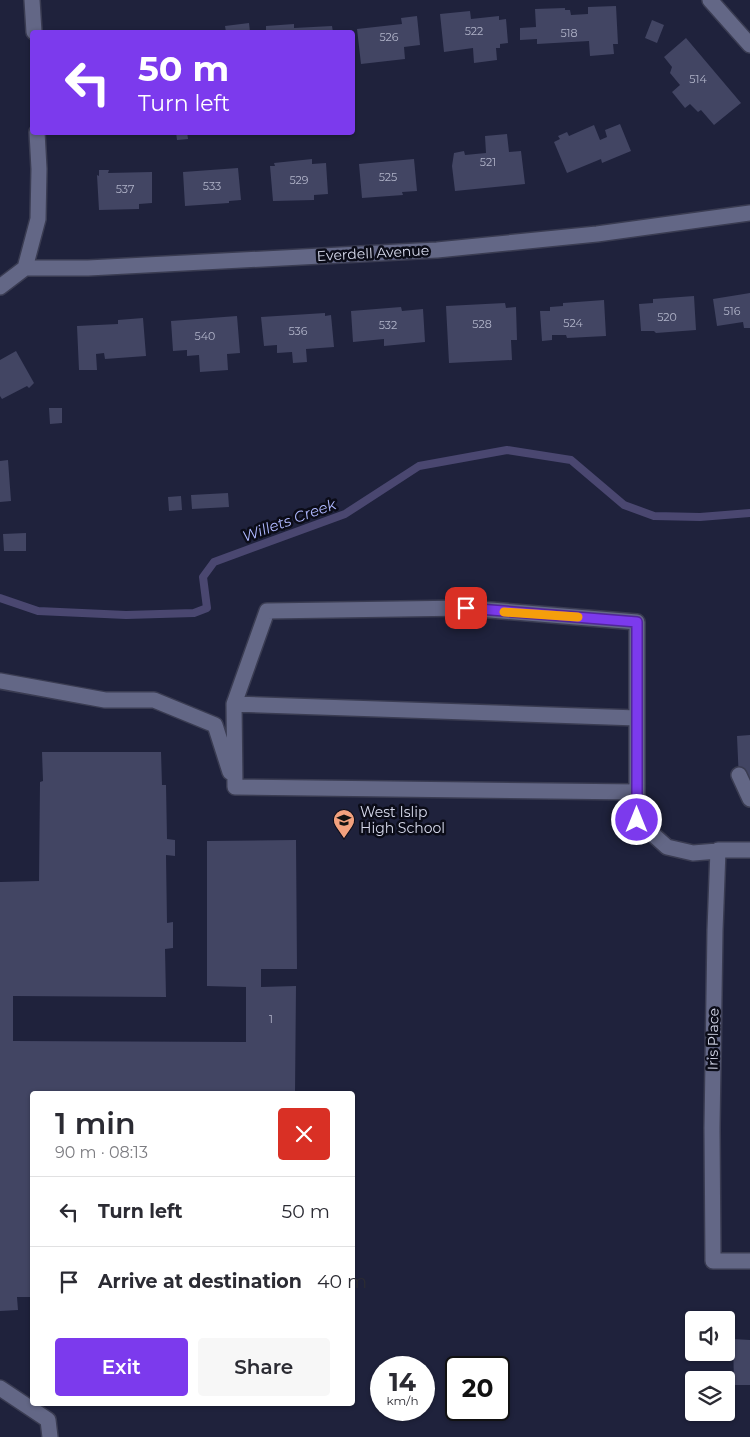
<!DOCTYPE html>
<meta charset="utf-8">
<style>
:root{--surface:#fff;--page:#f7f7f7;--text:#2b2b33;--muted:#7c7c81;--line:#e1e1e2;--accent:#7c3aed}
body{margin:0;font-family:Montserrat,sans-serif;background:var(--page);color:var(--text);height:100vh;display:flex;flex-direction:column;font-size:19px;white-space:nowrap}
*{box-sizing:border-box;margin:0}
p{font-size:16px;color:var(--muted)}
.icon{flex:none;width:28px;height:28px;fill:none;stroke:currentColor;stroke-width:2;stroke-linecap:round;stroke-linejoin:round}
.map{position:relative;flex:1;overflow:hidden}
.side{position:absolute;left:30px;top:1091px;width:325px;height:315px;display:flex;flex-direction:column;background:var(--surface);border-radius:5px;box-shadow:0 1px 4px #0004}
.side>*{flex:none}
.guide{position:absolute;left:30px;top:30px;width:325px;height:105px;border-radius:5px;box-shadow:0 1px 4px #0004;background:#7c3aed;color:#fff;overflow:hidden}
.fabs{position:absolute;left:685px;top:1311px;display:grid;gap:10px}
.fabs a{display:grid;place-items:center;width:50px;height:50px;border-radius:5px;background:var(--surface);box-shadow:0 1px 4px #0004;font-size:25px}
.speed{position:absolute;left:370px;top:1356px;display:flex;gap:10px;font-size:25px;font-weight:700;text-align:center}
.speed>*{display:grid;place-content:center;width:65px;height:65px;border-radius:50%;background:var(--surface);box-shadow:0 1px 4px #0004;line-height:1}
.speed small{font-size:12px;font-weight:400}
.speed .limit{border:2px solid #111;border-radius:8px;background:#fff;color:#111}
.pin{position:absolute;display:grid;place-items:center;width:42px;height:42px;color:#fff;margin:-21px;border-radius:10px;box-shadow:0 2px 8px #0006}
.me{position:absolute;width:55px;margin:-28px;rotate:0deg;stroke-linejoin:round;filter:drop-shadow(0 0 4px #0008)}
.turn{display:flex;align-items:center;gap:18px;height:105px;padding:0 25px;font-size:22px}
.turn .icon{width:65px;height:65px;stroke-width:2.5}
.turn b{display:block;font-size:35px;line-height:42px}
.round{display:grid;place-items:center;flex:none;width:52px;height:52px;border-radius:5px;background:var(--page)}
.overview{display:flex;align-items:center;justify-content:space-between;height:85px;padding:0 25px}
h1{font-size:30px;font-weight:600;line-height:38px}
.cta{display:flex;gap:10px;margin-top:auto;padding:10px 25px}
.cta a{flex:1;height:58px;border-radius:5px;background:var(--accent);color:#fff;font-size:20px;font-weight:600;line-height:58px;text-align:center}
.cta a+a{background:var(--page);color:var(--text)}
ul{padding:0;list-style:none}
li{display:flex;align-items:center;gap:15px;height:70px;padding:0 25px;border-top:1px solid var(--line)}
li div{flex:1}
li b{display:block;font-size:19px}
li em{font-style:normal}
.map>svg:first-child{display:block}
</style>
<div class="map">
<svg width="750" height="1437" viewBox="0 0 750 1437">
<rect width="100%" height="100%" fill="#1f223c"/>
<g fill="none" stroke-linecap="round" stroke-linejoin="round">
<!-- stream -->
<path stroke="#4a4770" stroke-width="8" d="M 0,598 L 38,611 L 126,615 L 194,613 L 207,608 L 203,577 L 214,562 L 345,514 L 419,466 L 507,450 L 571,460 L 624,505 L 654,516 L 700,517 L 750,513"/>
</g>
<!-- building -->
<path fill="#424563" d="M 616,6 L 618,44 L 613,44 L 614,54 L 590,56 L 589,41 L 537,44 L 537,39 L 520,40 L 520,28 L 536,27 L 535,9 L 565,8 L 565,10 L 570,10 L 571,15 L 588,14 L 588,7 Z
M 470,11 L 471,19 L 499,16 L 499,20 L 506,19 L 508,43 L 500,44 L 500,48 L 496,48 L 497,60 L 474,63 L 473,48 L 444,52 L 440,14 Z
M 417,16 L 420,45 L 404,47 L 405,59 L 361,64 L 357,29 L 402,24 L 401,18 Z
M 652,20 L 664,25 L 657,43 L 645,38 Z
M 249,23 L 250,32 L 226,32 L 225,26 Z
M 294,24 L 294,28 L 332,26 L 333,32 L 266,32 L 266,26 Z
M 686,38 L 741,103 L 714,125 L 701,110 L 698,112 L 690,104 L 685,108 L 672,92 L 680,85 L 670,73 L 672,67 L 664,57 Z
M 620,124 L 631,151 L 602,163 L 601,159 L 567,173 L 554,142 L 560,139 L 558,136 L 567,132 L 569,136 L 594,125 L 600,140 L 607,137 L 605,130 Z
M 176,132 L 187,132 L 188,139 L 177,140 Z
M 507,134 L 509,152 L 521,151 L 525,184 L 455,191 L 452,166 L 454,153 L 464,151 L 465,155 L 486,153 L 485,136 Z
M 312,159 L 312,164 L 326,163 L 328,194 L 314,195 L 314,200 L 273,201 L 270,166 L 275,166 L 274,163 Z
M 414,159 L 417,191 L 402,192 L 403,195 L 362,198 L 359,164 Z
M 238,168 L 241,200 L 229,201 L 229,203 L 185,206 L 183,172 Z
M 99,170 L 109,170 L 108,173 L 152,172 L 152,203 L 139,204 L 139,209 L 99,210 L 97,175 L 99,176 Z
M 750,293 L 750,328 L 744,328 L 743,322 L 717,326 L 713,299 Z
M 694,296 L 696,330 L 656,333 L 654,331 L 641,331 L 639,304 L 653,303 L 653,299 Z
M 604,300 L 606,336 L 567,338 L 566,335 L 552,335 L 552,340 L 542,341 L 540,311 L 550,311 L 550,307 L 563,306 L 563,303 Z
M 505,303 L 506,308 L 516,307 L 517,340 L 511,340 L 512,360 L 449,363 L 446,306 Z
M 401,307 L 402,311 L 423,309 L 425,342 L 384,346 L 384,339 L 353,342 L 351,311 Z
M 325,313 L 325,316 L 331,315 L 334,347 L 306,349 L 307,362 L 293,363 L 292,352 L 277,353 L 277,345 L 264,346 L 261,317 Z
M 237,316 L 240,353 L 227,354 L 228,370 L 200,372 L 199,355 L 187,356 L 187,350 L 173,351 L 171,321 Z
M 143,318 L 146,356 L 105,359 L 104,353 L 96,354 L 97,370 L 79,370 L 77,326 L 118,324 L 118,320 Z
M 16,351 L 34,383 L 29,388 L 27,386 L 2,399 L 0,396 L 0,360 Z
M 49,408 L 62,408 L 62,423 L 50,424 Z
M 8,460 L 11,501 L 0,502 L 0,461 Z
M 228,493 L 229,507 L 192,509 L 191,495 Z
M 181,496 L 182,510 L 169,511 L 168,497 Z
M 26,533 L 26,551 L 4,551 L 3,534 Z
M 750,735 L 750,780 L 739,781 L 737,736 Z
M 42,752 L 161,752 L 162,785 L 166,785 L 167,839 L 175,840 L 175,856 L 166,855 L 167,923 L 173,922 L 173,948 L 165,949 L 166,997 L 13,996 L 13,1041 L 246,1042 L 246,987 L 207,986 L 207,841 L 296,840 L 297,969 L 261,969 L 261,987 L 296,986 L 295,1094 L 32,1094 L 32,1297 L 17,1297 L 18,1310 L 0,1311 L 0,882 L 39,881 L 40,782 L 43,781 Z
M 733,1339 L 750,1340 L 750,1385 L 734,1385 Z"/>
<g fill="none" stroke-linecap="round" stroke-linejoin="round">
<!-- minor casing -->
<g stroke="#3a3c52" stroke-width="18">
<path id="minor" d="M 32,0 L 34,32
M 710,0 L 750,45
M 25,268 L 38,219 L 39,169 L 37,132
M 0,287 L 25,268 L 88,268 L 437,250 L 597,234 L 750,213
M 0,681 L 105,700 L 154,700 L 215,725 L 230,772
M 234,704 L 637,718
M 739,775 L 750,799
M 637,792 L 235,787 L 234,704 L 267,611 L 466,608 L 637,622 C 637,688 637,754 637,820 L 667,847 L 693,853 L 718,851
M 750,850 L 718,850 L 715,930 L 712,1128 L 713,1261 L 750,1261
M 0,1388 L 48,1420 L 50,1437"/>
</g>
<!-- minor -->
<use href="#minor" stroke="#636786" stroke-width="15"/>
</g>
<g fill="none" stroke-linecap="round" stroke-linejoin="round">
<!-- route casing -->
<g stroke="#51269a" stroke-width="12">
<path id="route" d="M 466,608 L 637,622 L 637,820"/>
</g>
<!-- route -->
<use href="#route" stroke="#7c3aed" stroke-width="9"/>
<!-- slow -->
<path stroke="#f59e0b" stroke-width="9" d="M 504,612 L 578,617"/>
</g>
<!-- icons -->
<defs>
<g id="school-pin" transform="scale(1.125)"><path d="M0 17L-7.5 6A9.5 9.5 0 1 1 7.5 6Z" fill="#f2a17e" stroke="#0b0c18"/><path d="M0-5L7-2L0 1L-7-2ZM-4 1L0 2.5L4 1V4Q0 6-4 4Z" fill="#111"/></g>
</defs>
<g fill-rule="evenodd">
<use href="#school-pin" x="344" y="820"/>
</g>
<g text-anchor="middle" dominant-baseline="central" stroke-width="5" stroke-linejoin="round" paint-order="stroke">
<!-- number labels -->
<g font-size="11" fill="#b1b4c9">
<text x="474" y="31">522</text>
<text x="569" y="33">518</text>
<text x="389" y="37">526</text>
<text x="698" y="79">514</text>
<text x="488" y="162">521</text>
<text x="388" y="177">525</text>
<text x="299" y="180">529</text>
<text x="212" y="186">533</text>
<text x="125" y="189">537</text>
<text x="732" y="311">516</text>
<text x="667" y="317">520</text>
<text x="573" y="323">524</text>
<text x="482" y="324">528</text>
<text x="388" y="325">532</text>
<text x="298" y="331">536</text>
<text x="205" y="336">540</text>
<text x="271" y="1019">1</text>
</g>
<!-- street labels -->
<g font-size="14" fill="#d6d9eb" stroke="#0b0c18">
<text transform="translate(373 253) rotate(-3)">Everdell Avenue</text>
<text transform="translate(713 1039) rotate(-89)">Iris Place</text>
</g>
<!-- poi labels -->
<g font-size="14" fill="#d6d9eb" stroke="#0b0c18" text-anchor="start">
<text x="360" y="812">West Islip<tspan x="360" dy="16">High School</tspan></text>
</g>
<!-- water labels -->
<g font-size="15" font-style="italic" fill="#afb8fe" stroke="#0b0c18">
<text transform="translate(289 520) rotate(-20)">Willets Creek</text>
</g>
</g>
</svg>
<div class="fabs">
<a><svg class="icon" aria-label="sound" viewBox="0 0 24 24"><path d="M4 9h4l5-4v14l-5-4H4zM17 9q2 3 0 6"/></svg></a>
<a><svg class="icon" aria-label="layers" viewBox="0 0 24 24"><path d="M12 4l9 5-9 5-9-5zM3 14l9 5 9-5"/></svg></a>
</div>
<div class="speed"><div>14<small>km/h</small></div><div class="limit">20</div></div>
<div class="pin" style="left:466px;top:608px;background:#d93025"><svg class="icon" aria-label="arrive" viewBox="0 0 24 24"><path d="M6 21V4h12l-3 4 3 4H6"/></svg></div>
<svg class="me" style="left:637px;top:820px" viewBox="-20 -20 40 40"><circle r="17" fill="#7c3aed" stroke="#fff" stroke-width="3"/><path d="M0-11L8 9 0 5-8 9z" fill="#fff"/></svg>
<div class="guide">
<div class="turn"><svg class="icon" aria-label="left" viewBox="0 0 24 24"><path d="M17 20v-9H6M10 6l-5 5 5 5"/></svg><div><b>50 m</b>Turn left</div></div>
</div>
<section class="side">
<div class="overview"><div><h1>1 min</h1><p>90 m · 08:13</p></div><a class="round" style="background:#d93025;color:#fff"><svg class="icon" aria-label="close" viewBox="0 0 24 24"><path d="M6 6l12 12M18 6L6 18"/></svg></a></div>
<ul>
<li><svg class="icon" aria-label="left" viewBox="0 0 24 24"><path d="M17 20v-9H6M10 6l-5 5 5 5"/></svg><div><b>Turn left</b></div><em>50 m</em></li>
<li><svg class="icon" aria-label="arrive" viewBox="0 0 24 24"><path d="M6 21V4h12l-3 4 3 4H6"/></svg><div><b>Arrive at destination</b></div><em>40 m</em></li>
</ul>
<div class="cta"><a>Exit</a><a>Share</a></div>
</section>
</div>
